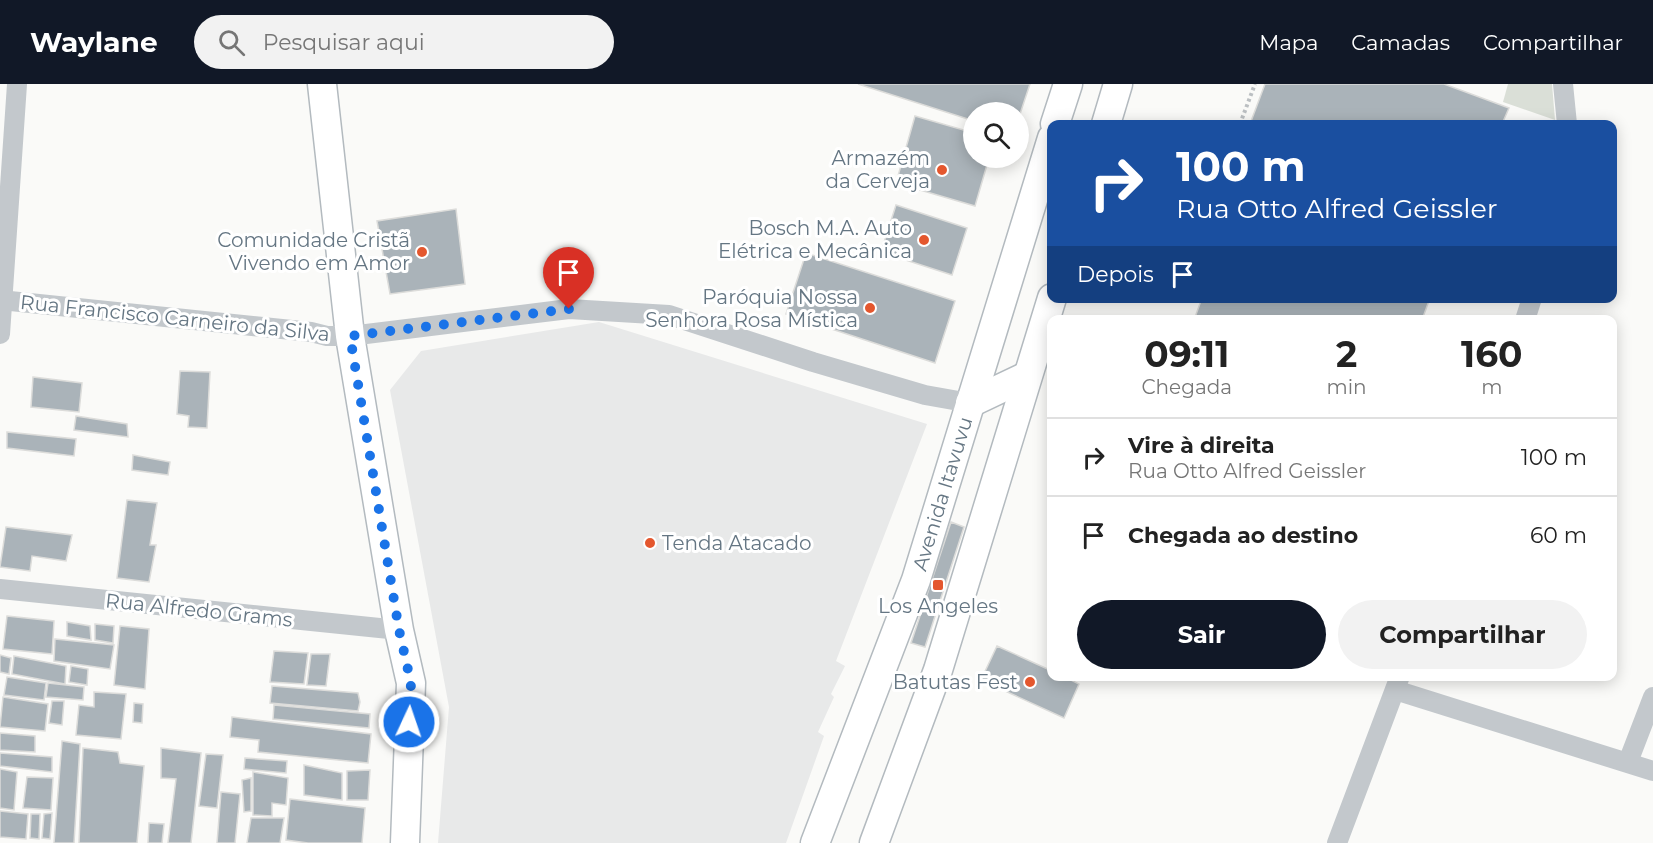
<!DOCTYPE html>
<html lang="pt">
<meta charset="utf-8">
<style>
:root{--surface:#fff;--page:#f2f2f2;--text:#222;--muted:#767676;--line:#e0e0e0;--accent:#111827}
body{margin:0;font-family:Montserrat,sans-serif;background:var(--page);color:var(--text);height:100vh;display:flex;flex-direction:column;font-size:22px;white-space:nowrap}
*{box-sizing:border-box;margin:0}
p{font-size:20px;color:var(--muted)}
.icon{flex:none;width:33px;height:33px;fill:none;stroke:currentColor;stroke-width:2;stroke-linecap:round;stroke-linejoin:round}
.map{position:relative;flex:1;overflow:hidden}
.panel{position:absolute;left:1047px;top:231px;width:570px;height:366px;display:flex;flex-direction:column;background:var(--surface);border-radius:12px;box-shadow:0 3px 15px #0003}
.panel>*{flex:none}
.guide{position:absolute;left:1047px;top:36px;width:570px;height:183px;border-radius:12px;box-shadow:0 3px 15px #0003;background:#1a4fa0;color:#fff;overflow:hidden}
.tools{position:absolute;left:963px;top:18px;display:grid;gap:12px}
.tools a{display:grid;place-items:center;width:66px;height:66px;border-radius:50%;background:var(--surface);box-shadow:0 3px 15px #0003;font-size:30px}
.pin{position:absolute;display:grid;place-items:center;width:51px;height:51px;color:#fff;margin:-62px -26px;border-radius:50% 50% 50% 0;rotate:-45deg;box-shadow:0 0 6px #0007}
.pin .icon{rotate:45deg}
.me{position:absolute;width:66px;margin:-33px;rotate:3deg;stroke-linejoin:round;filter:drop-shadow(0 0 4px #0008)}
.turn{display:flex;align-items:center;gap:21px;height:126px;padding:0 30px;font-size:27px}
.turn .icon{width:78px;height:78px;stroke-width:2.5}
.turn b{display:block;font-size:42px;line-height:51px}
.then{display:flex;align-items:center;height:57px;padding:0 30px;background:#0003;gap:12px;font-size:22px}
.eta{display:flex;justify-content:space-evenly;align-items:center;height:102px;text-align:center}
.eta b{font-size:36px;font-weight:700;line-height:42px}
.cta{display:flex;gap:12px;margin-top:auto;padding:12px 30px}
.cta a{flex:1;height:69px;border-radius:36px;background:var(--accent);color:#fff;font-size:24px;font-weight:700;line-height:69px;text-align:center}
.cta a+a{background:var(--page);color:var(--text)}
ul{padding:0;list-style:none}
li{display:flex;align-items:center;gap:18px;height:78px;padding:0 30px;border-top:2px solid var(--line)}
li div{flex:1}
li b{display:block;font-size:22px}
li em{font-style:normal}
header{display:flex;align-items:center;gap:36px;box-sizing:border-box;height:84px;padding:0 30px;background:var(--accent);color:#fff}
header strong{font-size:28px}
nav{display:flex;gap:33px;margin-inline-start:auto;font-size:21px}
.search{width:420px;height:54px;background:var(--page);display:flex;align-items:center;gap:15px;box-sizing:border-box;padding:0 21px;border-radius:33px;color:var(--muted);font-size:22px}
.map>svg:first-child{display:block}
</style>
<header>
<strong>Waylane</strong>
<div class="search"><svg class="icon" aria-label="search" viewBox="0 0 24 24"><circle cx="10" cy="10" r="6"/><path d="M15 15l6 6"/></svg>Pesquisar aqui</div>
<nav><a>Mapa</a><a>Camadas</a><a>Compartilhar</a></nav>
</header>
<div class="map">
<svg width="1653" height="759" viewBox="0 0 1653 759">
<rect width="100%" height="100%" fill="#fafaf8"/>
<!-- built -->
<path fill="#e8e9e9" d="M 599,238 L 927,340 L 836,577 L 845,582 L 831,610 L 834,613 L 818,648 L 824,652 L 786,759 L 438,759 L 449,623 L 390,306 L 421,267 Z"/>
<!-- green -->
<path fill="#dadfd7" d="M 1508,0 L 1552,0 L 1555,36 L 1503,18 Z"/>
<!-- building -->
<path fill="#aab3b9" stroke="#dcdcda" stroke-width="1.5" d="M 858,0 L 1030,0 L 1018,36 L 1018,28 L 974,28 L 974,37 Z
M 1265,0 L 1444,0 L 1509,24 L 1502,40 L 1250,40 Z
M 915,32 L 974,49 L 974,74 L 989,74 L 975,122 L 896,99 Z
M 896,121 L 967,144 L 952,191 L 881,168 Z
M 456,125 L 465,200 L 390,210 L 377,137 Z
M 806,169 L 955,217 L 935,279 L 786,230 Z
M 1202,214 L 1430,214 L 1422,236 L 1194,236 Z
M 180,287 L 210,288 L 207,344 L 188,343 L 189,332 L 177,330 Z
M 33,293 L 82,299 L 79,328 L 31,323 Z
M 76,332 L 127,340 L 128,353 L 74,346 Z
M 7,348 L 76,355 L 74,372 L 7,364 Z
M 133,371 L 170,378 L 168,391 L 132,386 Z
M 127,416 L 157,419 L 150,461 L 156,461 L 149,498 L 117,494 Z
M 951,438 L 964,443 L 925,563 L 911,559 Z
M 6,443 L 72,451 L 66,477 L 32,472 L 30,487 L 0,483 Z
M 7,532 L 54,537 L 52,570 L 3,565 Z
M 67,538 L 90,542 L 91,556 L 67,552 Z
M 95,540 L 114,542 L 113,559 L 95,556 Z
M 120,542 L 149,545 L 145,605 L 114,601 Z
M 55,555 L 114,561 L 110,585 L 54,577 Z
M 997,562 L 1052,587 L 1052,592 L 1063,592 L 1079,600 L 1064,634 L 981,596 Z
M 274,567 L 308,569 L 304,600 L 270,598 Z
M 311,570 L 330,570 L 326,602 L 307,601 Z
M 0,571 L 11,574 L 9,590 L 0,588 Z
M 14,572 L 66,582 L 65,600 L 12,590 Z
M 71,582 L 88,585 L 87,601 L 69,598 Z
M 7,593 L 46,599 L 44,616 L 4,611 Z
M 48,599 L 84,603 L 83,616 L 46,613 Z
M 272,602 L 358,609 L 360,618 L 358,627 L 270,619 Z
M 94,608 L 126,610 L 121,655 L 76,651 L 79,621 L 94,623 Z
M 3,613 L 48,620 L 45,647 L 0,643 Z
M 52,617 L 64,617 L 62,641 L 49,639 Z
M 134,619 L 143,620 L 142,639 L 133,638 Z
M 274,621 L 370,630 L 369,644 L 273,635 Z
M 232,633 L 371,650 L 368,679 L 258,668 L 259,656 L 230,653 Z
M 0,649 L 35,652 L 35,668 L 0,666 Z
M 62,657 L 80,660 L 74,759 L 54,759 Z
M 83,664 L 118,668 L 120,679 L 144,682 L 137,759 L 79,759 Z
M 161,664 L 201,669 L 191,759 L 168,759 L 176,695 L 161,694 Z
M 0,669 L 52,673 L 52,688 L 0,682 Z
M 206,670 L 223,671 L 217,724 L 199,722 Z
M 245,674 L 287,677 L 286,689 L 244,685 Z
M 304,681 L 342,689 L 342,716 L 304,711 Z
M 0,685 L 17,688 L 14,726 L 0,724 Z
M 370,686 L 368,716 L 347,716 L 347,687 Z
M 253,688 L 288,694 L 286,721 L 272,719 L 272,732 L 253,731 Z
M 27,693 L 53,694 L 51,726 L 23,724 Z
M 251,694 L 251,727 L 244,728 L 242,696 Z
M 221,708 L 240,710 L 235,759 L 217,759 Z
M 290,715 L 365,724 L 362,759 L 308,759 L 286,756 Z
M 0,727 L 28,730 L 26,755 L 0,753 Z
M 52,729 L 50,755 L 42,754 L 44,730 Z
M 31,730 L 40,730 L 39,755 L 30,754 Z
M 251,734 L 284,734 L 280,759 L 247,759 Z
M 149,739 L 164,740 L 162,759 L 148,759 Z"/>
<g fill="none" stroke-linecap="round" stroke-linejoin="round">
<!-- secondary casing -->
<g stroke="#b3babf" stroke-width="31">
<g id="secondary">
<path d="M 322,0 L 350,252 L 399,546 L 411,599 L 405,759"/>
<path d="M 1055,40 L 1068,0"/>
<path d="M 1106,40 L 1118,0"/>
<path d="M 970,319 L 1027,292"/>
<path id="s1" d="M 815,759 L 916,496 L 1052,54"/>
<path d="M 874,759 L 938,586 L 1052,214"/>
</g>
</g>
<!-- path -->
<path stroke="#bbbfc2" stroke-width="4" stroke-dasharray="3 3" stroke-linecap="butt" d="M 1240,40 L 1255,0"/>
<!-- street -->
<path stroke="#c3c8cc" stroke-width="20" d="M 1563,0 L 1567,40
M 0,216 L 311,248 L 327,252 L 350,252 L 569,225 L 669,231 L 813,278 L 925,311 L 970,319
M 1525,236 L 1532,214
M 0,250 L 17,0
M 0,505 L 399,546
M 1395,606 L 1653,687
M 1628,678 L 1653,613
M 1337,759 L 1400,592"/>
<!-- secondary -->
<use href="#secondary" stroke="#fff" stroke-width="28"/>
</g>
<g fill="none" stroke-linecap="round" stroke-linejoin="round">
<!-- route -->
<path stroke="#1a73e8" stroke-width="10" stroke-dasharray="0 18" d="M 409,638 L 411,599 L 399,546 L 350,252 L 569,225"/>
</g>
<!-- markers -->
<g fill="#e4572e" stroke="#fff" stroke-width="2">
<circle cx="942" cy="86" r="6"/>
<circle cx="924" cy="156" r="6"/>
<circle cx="422" cy="168" r="6"/>
<circle cx="870" cy="224" r="6"/>
<circle cx="650" cy="459" r="6"/>
<rect x="932" y="495" width="12" height="12" rx="3"/>
<circle cx="1030" cy="598" r="6"/>
</g>
<g text-anchor="middle" dominant-baseline="central" stroke-width="6" stroke-linejoin="round" paint-order="stroke">
<!-- poi labels -->
<g font-size="20" fill="#657683" stroke="#fff" text-anchor="end">
<text x="930" y="74">Armazém<tspan x="930" dy="23">da Cerveja</tspan></text>
<text x="912" y="144">Bosch M.A. Auto<tspan x="912" dy="23">Elétrica e Mecânica</tspan></text>
<text x="410" y="156">Comunidade Cristã<tspan x="410" dy="23">Vivendo em Amor</tspan></text>
<text x="858" y="213">Paróquia Nossa<tspan x="858" dy="23">Senhora Rosa Mística</tspan></text>
<text x="662" y="459" text-anchor="start">Tenda Atacado</text>
<text x="938" y="522" text-anchor="middle">Los Angeles</text>
<text x="1018" y="598">Batutas Fest</text>
</g>
<!-- street labels -->
<g font-size="20" fill="#657683" stroke="#fff">
<text transform="translate(175 234) rotate(6)">Rua Francisco Carneiro da Silva</text>
<text stroke="none"><textPath href="#s1" startOffset="372">Avenida Itavuvu</textPath></text>
<text transform="translate(199 526) rotate(6)">Rua Alfredo Grams</text>
</g>
</g>
</svg>
<div class="tools">
<a><svg class="icon" aria-label="search" viewBox="0 0 24 24"><circle cx="10" cy="10" r="6"/><path d="M15 15l6 6"/></svg></a>
</div>
<div class="pin" style="left:569px;top:225px;background:#d93025"><svg class="icon" aria-label="arrive" viewBox="0 0 24 24"><path d="M6 21V4h12l-3 4 3 4H6"/></svg></div>
<svg class="me" style="left:409px;top:638px" viewBox="-20 -20 40 40"><circle r="17" fill="#1a73e8" stroke="#fff" stroke-width="3"/><path d="M0-11L8 9 0 5-8 9z" fill="#fff"/></svg>
<div class="guide">
<div class="turn"><svg class="icon" aria-label="right" viewBox="0 0 24 24"><path d="M7 20v-9h11M14 6l5 5-5 5"/></svg><div><b>100 m</b>Rua Otto Alfred Geissler</div></div>
<div class="then">Depois<svg class="icon" aria-label="arrive" viewBox="0 0 24 24"><path d="M6 21V4h12l-3 4 3 4H6"/></svg></div>
</div>
<section class="panel">
<div class="eta">
<div><b>09:11</b><p>Chegada</p></div>
<div><b>2</b><p>min</p></div>
<div><b>160</b><p>m</p></div>
</div>
<ul>
<li><svg class="icon" aria-label="right" viewBox="0 0 24 24"><path d="M7 20v-9h11M14 6l5 5-5 5"/></svg><div><b>Vire à direita</b><p>Rua Otto Alfred Geissler</p></div><em>100 m</em></li>
<li><svg class="icon" aria-label="arrive" viewBox="0 0 24 24"><path d="M6 21V4h12l-3 4 3 4H6"/></svg><div><b>Chegada ao destino</b></div><em>60 m</em></li>
</ul>
<div class="cta"><a>Sair</a><a>Compartilhar</a></div>
</section>
</div>
